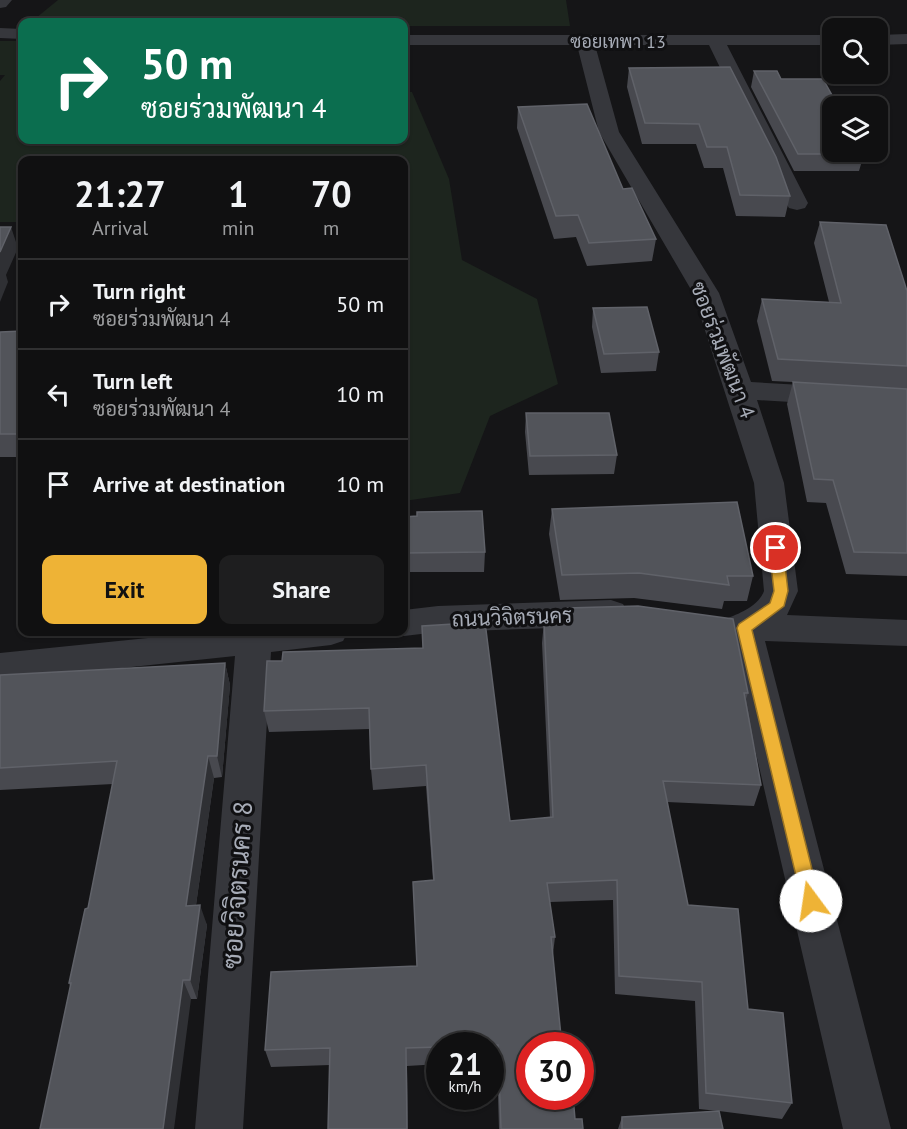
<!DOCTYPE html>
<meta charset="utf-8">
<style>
:root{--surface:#101011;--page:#1e1e1f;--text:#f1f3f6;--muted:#9c9d9f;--line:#303031;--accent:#eeb336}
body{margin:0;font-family:"PT Sans",Sarabun,sans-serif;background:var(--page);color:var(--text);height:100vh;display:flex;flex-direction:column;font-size:22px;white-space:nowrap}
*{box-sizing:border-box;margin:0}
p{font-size:20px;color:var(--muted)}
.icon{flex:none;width:33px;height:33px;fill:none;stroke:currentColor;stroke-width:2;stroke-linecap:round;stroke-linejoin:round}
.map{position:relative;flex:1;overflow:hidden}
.drawer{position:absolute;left:18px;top:156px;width:390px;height:480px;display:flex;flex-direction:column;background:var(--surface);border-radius:12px;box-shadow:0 2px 4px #0004,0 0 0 2px var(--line)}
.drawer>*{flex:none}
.hud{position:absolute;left:18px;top:18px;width:390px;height:126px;border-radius:12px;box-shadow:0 2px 4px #0004,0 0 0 2px var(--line);background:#0b6e4f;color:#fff;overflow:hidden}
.fabs{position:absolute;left:822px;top:18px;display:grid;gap:12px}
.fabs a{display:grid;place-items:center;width:66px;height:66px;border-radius:12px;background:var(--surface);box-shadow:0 2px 4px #0004,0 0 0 2px var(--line);font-size:30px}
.speed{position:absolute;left:426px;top:1032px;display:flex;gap:12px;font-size:30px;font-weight:700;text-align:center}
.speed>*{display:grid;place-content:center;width:78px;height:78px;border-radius:50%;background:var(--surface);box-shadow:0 2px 4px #0004,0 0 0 2px var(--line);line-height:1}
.speed small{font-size:15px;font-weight:400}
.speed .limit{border:9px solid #d22;background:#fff;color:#111}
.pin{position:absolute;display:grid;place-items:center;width:51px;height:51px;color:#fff;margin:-26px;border:3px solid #fff;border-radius:50%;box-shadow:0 2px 6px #0007}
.me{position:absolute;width:66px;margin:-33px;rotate:346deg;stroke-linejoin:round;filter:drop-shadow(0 0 4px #0008)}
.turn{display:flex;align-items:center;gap:21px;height:126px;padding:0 24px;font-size:27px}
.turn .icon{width:78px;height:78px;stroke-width:2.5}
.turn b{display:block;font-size:42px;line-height:51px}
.eta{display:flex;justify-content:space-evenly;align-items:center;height:102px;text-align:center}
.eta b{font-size:36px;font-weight:800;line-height:42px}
.action{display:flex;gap:12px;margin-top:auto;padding:12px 24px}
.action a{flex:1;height:69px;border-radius:12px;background:var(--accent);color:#111;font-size:24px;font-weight:800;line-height:69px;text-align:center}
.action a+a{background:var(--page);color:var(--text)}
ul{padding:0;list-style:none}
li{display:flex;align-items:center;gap:18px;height:90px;padding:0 24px;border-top:2px solid var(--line)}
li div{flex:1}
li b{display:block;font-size:22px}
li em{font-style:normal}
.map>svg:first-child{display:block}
</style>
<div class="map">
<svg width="907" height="1129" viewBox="0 0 907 1129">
<rect width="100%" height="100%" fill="#151517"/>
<!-- green -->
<path fill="#1d251e" d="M 58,0 L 566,0 L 570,26 L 404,26 L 404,22 L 78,22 L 36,18 Z
M 0,41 L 22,41 L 22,140 L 404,140 L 404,92 L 412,92 L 449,179 L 462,260 L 537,299 L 558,384 L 490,416 L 460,493 L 404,501 L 404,160 L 22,160 L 22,222 L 0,222 L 0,81 L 5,75 L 0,75 Z"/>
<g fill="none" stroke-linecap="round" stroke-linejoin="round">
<!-- minor -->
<path fill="#36373c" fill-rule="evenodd" d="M 0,0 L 12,0 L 6,7 L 0,8 Z
M 0,28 L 22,29 L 22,39 L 0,38 Z
M 907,34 L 907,44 L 878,45 L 878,35 Z
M 404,35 L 832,35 L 832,45 L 727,45 L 808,203 L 805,208 L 797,210 L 789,208 L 786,203 L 709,45 L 595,45 L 619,132 L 719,293 L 751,382 L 907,391 L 907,409 L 757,400 L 784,483 L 798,591 L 787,615 L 907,620 L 907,646 L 765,641 L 891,1129 L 843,1129 L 729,637 L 723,627 L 728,618 C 741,613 759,605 764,591 L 754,483 L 693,293 L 599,132 L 577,45 L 404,45 Z
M 611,600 L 623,604 L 628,613 L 623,622 L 611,626 L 438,632 L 404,636 L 391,632 L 404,632 L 404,610 L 438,606 Z
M 207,632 L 348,632 L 343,641 L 331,645 L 271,652 L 243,1129 L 195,1129 L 235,656 L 0,681 L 0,653 Z"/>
</g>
<!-- wall -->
<path fill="#48494f" d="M 629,68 L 790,196 L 785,217 L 736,216 L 723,168 L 704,168 L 696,144 L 642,144 L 627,87 Z
M 754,71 L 781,79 L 864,154 L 859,171 L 794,171 L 751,87 Z
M 518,107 L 623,189 L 656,239 L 652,261 L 587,266 L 576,237 L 554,239 L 517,128 Z
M 820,222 L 907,291 L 907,576 L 846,574 L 826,503 L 807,502 L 787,404 L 793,382 L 772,381 L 757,321 L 762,299 L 829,302 L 814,243 Z
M 593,308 L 659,352 L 656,371 L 601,373 L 592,327 Z
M 22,331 L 22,457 L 0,457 L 0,332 Z
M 526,413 L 617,455 L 614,474 L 529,475 L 525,432 Z
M 552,509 L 753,576 L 747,601 L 724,601 L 722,609 L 634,598 L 560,600 L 549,534 Z
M 404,517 L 485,552 L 484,572 L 404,572 Z
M 567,608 L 748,693 L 746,699 L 761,785 L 754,806 L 667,802 L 688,905 L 748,1009 L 792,1103 L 782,1119 L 719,1111 L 723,1129 L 618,1129 L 622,1117 L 718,1111 L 699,1109 L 695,1001 L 615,994 L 613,900 L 550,902 L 555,937 L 553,954 L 530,1046 L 575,1119 L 583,1129 L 499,1129 L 497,1062 L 490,1062 L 490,1046 L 440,1046 L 440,1064 L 407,1066 L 408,1129 L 328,1129 L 330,1065 L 271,1067 L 265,1050 L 417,966 L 433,880 L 426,786 L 373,790 L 371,769 L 370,729 L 269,732 L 264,711 L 282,661 L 423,648 L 422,626 L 510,821 L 550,818 L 542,643 L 544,621 L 566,621 Z
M 225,663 L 230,685 L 222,777 L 214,778 L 196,905 L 207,925 L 197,999 L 191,999 L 70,986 L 69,983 L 88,908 L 113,784 L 0,790 L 0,675 Z"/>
<!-- shaded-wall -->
<path fill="#2f3034" d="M 11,227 L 18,248 L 6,275 L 8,282 L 0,302 L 0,252 Z
M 225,663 L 230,685 L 222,777 L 217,756 Z
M 208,756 L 214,778 L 193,926 L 186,906 Z
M 200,905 L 207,925 L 197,999 L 190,980 Z
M 183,980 L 191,999 L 174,1129 L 163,1129 Z
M 406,1048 L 407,1066 L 408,1129 L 407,1129 Z"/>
<!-- building -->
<path fill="#52545a" stroke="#606269" stroke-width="1.5" d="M 730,67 L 776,157 L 790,196 L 740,195 L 727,147 L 707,147 L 699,124 L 645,123 L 629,68 Z
M 754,71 L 777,71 L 781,79 L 823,79 L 838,106 L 832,106 L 832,152 L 862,152 L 864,154 L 798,154 Z
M 587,104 L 623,189 L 632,188 L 656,239 L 589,243 L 578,215 L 556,216 L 518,107 Z
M 820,222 L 886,225 L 907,291 L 907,366 L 778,359 L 762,299 L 841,303 Z
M 0,227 L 11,227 L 0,252 Z
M 647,307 L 659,352 L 604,354 L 593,308 Z
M 22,331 L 22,434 L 0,434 L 0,332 Z
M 793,382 L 907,389 L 907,553 L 854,552 L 833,480 L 814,479 Z
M 526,413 L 609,413 L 617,455 L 530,456 Z
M 737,502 L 753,576 L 727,576 L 729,585 L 639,573 L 562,575 L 552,509 Z
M 482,511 L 485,552 L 404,553 L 404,517 L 417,516 L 417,512 Z
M 638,606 L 733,619 L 748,693 L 744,693 L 761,785 L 663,781 L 688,905 L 738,909 L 748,1009 L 783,1013 L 792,1103 L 706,1093 L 702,982 L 619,976 L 617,880 L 547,883 L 555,937 L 551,937 L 562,1046 L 530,1046 L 530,1096 L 573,1096 L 575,1119 L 582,1119 L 583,1129 L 501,1129 L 498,1045 L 440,1046 L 440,1047 L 406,1048 L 407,1129 L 328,1129 L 330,1048 L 265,1050 L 271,972 L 417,966 L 413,882 L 434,880 L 426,765 L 371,769 L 369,708 L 264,711 L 267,661 L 282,661 L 283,652 L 423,648 L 422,626 L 485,622 L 510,821 L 553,817 L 544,621 L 569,621 L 567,608 Z
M 225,663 L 217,756 L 208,756 L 186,906 L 200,905 L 190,980 L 183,980 L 163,1129 L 40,1129 L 71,983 L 69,983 L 85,909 L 88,908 L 117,761 L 0,768 L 0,675 Z
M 719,1111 L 723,1129 L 622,1129 L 622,1117 Z"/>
<!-- route -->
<path fill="#eeb336" stroke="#9b7423" stroke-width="1.5" d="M 776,543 L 783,548 L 788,591 L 784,606 L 752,630 L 820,901 L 817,907 L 811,909 L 805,907 L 802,901 L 737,628 L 739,624 L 770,603 L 774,591 L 769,548 Z"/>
<g text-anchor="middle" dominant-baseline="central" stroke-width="6" stroke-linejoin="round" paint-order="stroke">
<!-- far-street labels -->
<g font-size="18" fill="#a7acb7" stroke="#101012">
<text x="618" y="41">ซอยเทพา 13</text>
</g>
<!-- street labels -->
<g font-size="21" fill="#a7acb7" stroke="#101012">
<text transform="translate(723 350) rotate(69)">ซอยร่วมพัฒนา 4</text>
<text transform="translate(512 617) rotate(-2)">ถนนวิจิตรนคร</text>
</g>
<!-- near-street labels -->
<g font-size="26" fill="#a7acb7" stroke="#101012">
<text transform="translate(237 885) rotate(-86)">ซอยวิจิตรนคร 8</text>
</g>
</g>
</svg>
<div class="fabs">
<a><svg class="icon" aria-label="search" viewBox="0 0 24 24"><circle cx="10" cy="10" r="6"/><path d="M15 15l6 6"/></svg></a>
<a><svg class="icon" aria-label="layers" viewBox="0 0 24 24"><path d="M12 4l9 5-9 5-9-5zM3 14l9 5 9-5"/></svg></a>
</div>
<div class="speed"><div>21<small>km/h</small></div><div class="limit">30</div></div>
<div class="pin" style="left:776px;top:548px;background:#d93025"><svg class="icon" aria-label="arrive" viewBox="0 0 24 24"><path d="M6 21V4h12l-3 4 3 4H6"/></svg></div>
<svg class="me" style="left:811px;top:901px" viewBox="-20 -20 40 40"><circle r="19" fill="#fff"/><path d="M0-13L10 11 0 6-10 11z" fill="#eeb336"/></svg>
<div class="hud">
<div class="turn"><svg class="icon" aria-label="right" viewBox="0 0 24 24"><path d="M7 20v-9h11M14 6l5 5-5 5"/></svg><div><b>50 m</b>ซอยร่วมพัฒนา 4</div></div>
</div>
<section class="drawer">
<div class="eta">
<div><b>21:27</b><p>Arrival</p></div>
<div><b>1</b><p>min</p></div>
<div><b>70</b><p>m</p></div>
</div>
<ul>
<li><svg class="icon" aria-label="right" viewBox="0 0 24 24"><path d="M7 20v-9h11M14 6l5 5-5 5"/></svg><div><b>Turn right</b><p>ซอยร่วมพัฒนา 4</p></div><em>50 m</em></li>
<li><svg class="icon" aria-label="left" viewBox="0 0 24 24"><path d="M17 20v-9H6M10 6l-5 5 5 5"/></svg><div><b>Turn left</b><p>ซอยร่วมพัฒนา 4</p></div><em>10 m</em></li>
<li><svg class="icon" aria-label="arrive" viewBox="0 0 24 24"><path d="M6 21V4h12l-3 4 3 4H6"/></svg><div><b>Arrive at destination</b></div><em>10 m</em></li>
</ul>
<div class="action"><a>Exit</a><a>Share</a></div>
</section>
</div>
